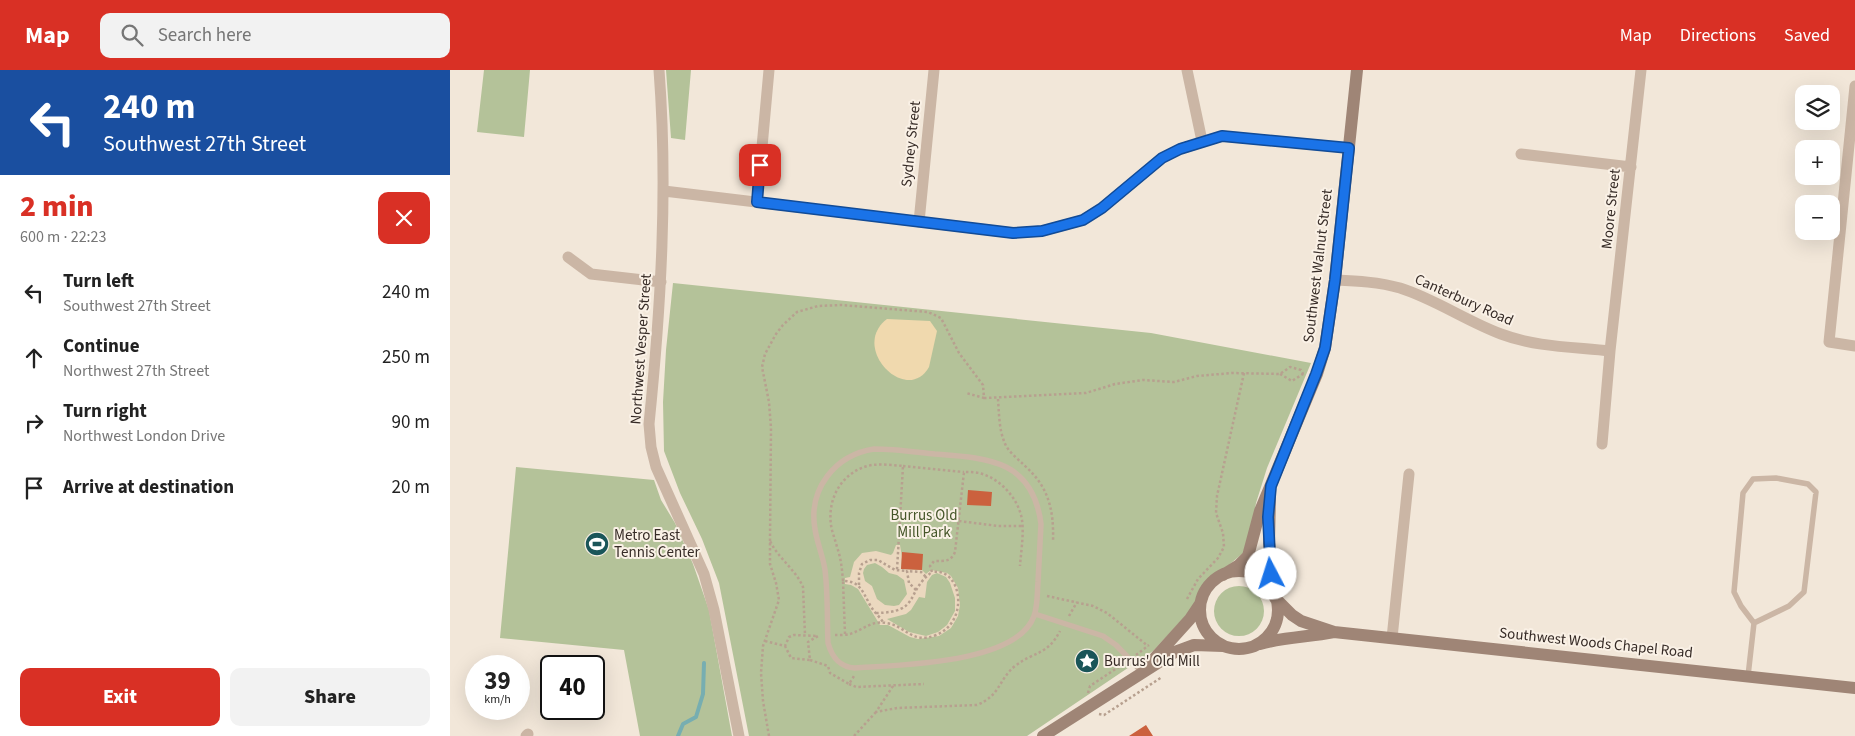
<!DOCTYPE html>
<meta charset="utf-8">
<style>
:root{--surface:#fff;--page:#f2f2f2;--text:#222;--muted:#767676;--accent:#d93025}
body{margin:0;font-family:"Source Sans 3",sans-serif;background:var(--page);color:var(--text);height:100vh;display:flex;flex-direction:column;font-size:19px;white-space:nowrap}
*{box-sizing:border-box;margin:0}
p{font-size:16px;color:var(--muted)}
.icon{flex:none;width:28px;height:28px;fill:none;stroke:currentColor;stroke-width:2;stroke-linecap:round;stroke-linejoin:round}
.map{position:relative;flex:1;overflow:hidden}
.sheet{display:flex;flex-direction:column;background:var(--surface);width:450px}
.sheet>*{flex:none}
.guide{background:#1a4fa0;color:#fff;overflow:hidden}
.buttons{position:absolute;left:1345px;top:15px;display:grid;gap:10px}
.buttons a{display:grid;place-items:center;width:45px;height:45px;border-radius:10px;background:var(--surface);box-shadow:0 5px 20px #0002;font-size:25px}
.speed{position:absolute;left:15px;top:585px;display:flex;gap:10px;font-size:25px;font-weight:700;text-align:center}
.speed>*{display:grid;place-content:center;width:65px;height:65px;border-radius:50%;background:var(--surface);box-shadow:0 5px 20px #0002;line-height:1}
.speed small{font-size:12px;font-weight:400}
.speed .limit{border:2px solid #111;border-radius:8px;background:#fff;color:#111}
.pin{position:absolute;display:grid;place-items:center;width:42px;height:42px;color:#fff;margin:-21px;border-radius:10px;box-shadow:0 2px 8px #0006}
.me{position:absolute;width:55px;margin:-28px;rotate:355deg;stroke-linejoin:round;filter:drop-shadow(0 0 4px #0008)}
.turn{display:flex;align-items:center;gap:18px;height:105px;padding:0 20px;font-size:22px}
.turn .icon{width:65px;height:65px;stroke-width:2.5}
.turn b{display:block;font-size:35px;line-height:42px}
.round{display:grid;place-items:center;flex:none;width:52px;height:52px;border-radius:10px;background:var(--page)}
.head{display:flex;align-items:center;justify-content:space-between;height:85px;padding:0 20px}
h1{font-size:30px;font-weight:800;line-height:38px;color:var(--accent)}
.button{display:flex;gap:10px;margin-top:auto;padding:10px 20px}
.button a{flex:1;height:58px;border-radius:10px;background:var(--accent);color:#fff;font-size:20px;font-weight:800;line-height:58px;text-align:center}
.button a+a{background:var(--page);color:var(--text)}
ul{padding:0;list-style:none}
li{display:flex;align-items:center;gap:15px;height:65px;padding:0 20px}
li div{flex:1}
li b{display:block;font-size:19px}
li em{font-style:normal}
header{display:flex;align-items:center;gap:30px;box-sizing:border-box;height:70px;padding:0 25px;background:var(--accent);color:#fff}
header strong{font-size:24px}
nav{display:flex;gap:28px;margin-inline-start:auto;font-size:18px}
.search{width:350px;height:45px;background:var(--page);display:flex;align-items:center;gap:12px;box-sizing:border-box;padding:0 18px;border-radius:10px;color:var(--muted);font-size:19px}
main{display:flex;flex:1;min-height:0}
.map>svg:first-child{display:block}
</style>
<header>
<strong>Map</strong>
<div class="search"><svg class="icon" aria-label="search" viewBox="0 0 24 24"><circle cx="10" cy="10" r="6"/><path d="M15 15l6 6"/></svg>Search here</div>
<nav><a>Map</a><a>Directions</a><a>Saved</a></nav>
</header>
<main>
<section class="sheet">
<div class="guide">
<div class="turn"><svg class="icon" aria-label="left" viewBox="0 0 24 24"><path d="M17 20v-9H6M10 6l-5 5 5 5"/></svg><div><b>240 m</b>Southwest 27th Street</div></div>
</div>
<div class="head"><div><h1>2 min</h1><p>600 m · 22:23</p></div><a class="round" style="background:#d93025;color:#fff"><svg class="icon" aria-label="close" viewBox="0 0 24 24"><path d="M6 6l12 12M18 6L6 18"/></svg></a></div>
<ul>
<li><svg class="icon" aria-label="left" viewBox="0 0 24 24"><path d="M17 20v-9H6M10 6l-5 5 5 5"/></svg><div><b>Turn left</b><p>Southwest 27th Street</p></div><em>240 m</em></li>
<li><svg class="icon" aria-label="ahead" viewBox="0 0 24 24"><path d="M12 20V5M6 11l6-6 6 6"/></svg><div><b>Continue</b><p>Northwest 27th Street</p></div><em>250 m</em></li>
<li><svg class="icon" aria-label="right" viewBox="0 0 24 24"><path d="M7 20v-9h11M14 6l5 5-5 5"/></svg><div><b>Turn right</b><p>Northwest London Drive</p></div><em>90 m</em></li>
<li><svg class="icon" aria-label="arrive" viewBox="0 0 24 24"><path d="M6 21V4h12l-3 4 3 4H6"/></svg><div><b>Arrive at destination</b></div><em>20 m</em></li>
</ul>
<div class="button"><a>Exit</a><a>Share</a></div>
</section>
<div class="map">
<svg width="1405" height="666" viewBox="0 0 1405 666">
<rect width="100%" height="100%" fill="#f2e7d9"/>
<!-- green -->
<path fill="#b4c299" d="M 34,0 L 80,0 L 74,67 L 27,62 Z
M 216,0 L 241,0 L 235,70 L 221,68 Z
M 223,213 L 701,263 L 861,293 L 817,398 L 806,433 L 803,453 L 793,483 L 754,516 L 740,541 L 703,581 L 577,666 L 299,666 L 269,513 L 252,469 L 230,423 L 214,381 L 213,332 L 216,280 Z
M 66,397 L 204,410 L 211,430 L 225,453 L 243,494 L 259,540 L 282,666 L 190,666 L 174,580 L 50,568 Z
M764 541a25 25 0 1 1 50 0a25 25 0 1 1-50 0Z"/>
<!-- sand -->
<path fill="#f0d9ae" d="M 437,249 L 480,251 L 487,261 L 479,297 C 457,336 399,278 437,249 Z"/>
<!-- plaza -->
<path fill="#ebd8bf" fill-rule="evenodd" d="M 446,475 L 450,475 L 452,487 L 451,499 L 472,500 L 476,504 L 481,500 L 497,503 L 501,506 L 508,518 L 510,535 L 508,546 L 501,558 L 489,566 L 468,569 L 460,567 L 438,555 L 430,555 L 408,519 L 401,515 L 395,514 L 395,508 L 400,507 L 404,492 L 412,483 L 426,481 L 441,485 L 443,483 ZM 425,493 L 432,497 L 439,503 L 447,505 L 454,510 L 457,524 L 449,535 L 444,536 L 435,535 L 427,529 L 422,516 L 415,511 L 413,503 L 414,499 L 417,495 ZM 487,503 L 496,507 L 500,513 L 505,528 L 505,541 L 497,555 L 488,562 L 476,566 L 459,562 L 437,549 L 456,544 L 461,540 L 469,527 L 475,528 L 477,512 L 482,505 Z"/>
<g fill="none" stroke-linecap="round" stroke-linejoin="round">
<!-- stream -->
<path stroke="#77aeb1" stroke-width="4" d="M 228,666 L 233,654 L 246,647 L 253,624 L 254,593"/>
</g>
<!-- building -->
<path fill="#cb613e" d="M 518,420 L 542,422 L 541,436 L 517,435 Z
M 452,482 L 473,484 L 472,500 L 451,499 Z
M 696,655 L 703,666 L 679,666 Z"/>
<g fill="none" stroke-linecap="round" stroke-linejoin="round">
<!-- path -->
<path stroke="#b7a08f" stroke-width="2.5" stroke-dasharray="2.5 2.5" stroke-linecap="butt" d="M 830,304 L 842,311 L 853,304
M 534,328 L 636,323 L 665,314 L 693,310 L 724,312 L 747,306 L 782,303 L 830,304 L 840,297 L 851,300 L 853,304 L 855,304
M 548,329 C 549,342 549,359 554,371 C 557,381 567,388 574,395 C 599,417 604,440 603,472
M 453,396 L 514,402
M 509,451 L 548,456 L 572,456
M 320,471 L 321,358 L 319,332 L 312,297 L 315,284 L 326,264 L 333,255 L 347,242 L 368,236 L 391,235 L 478,242 L 491,248 L 509,283 L 533,315 L 534,328 L 516,323
M 393,511 C 392,499 391,488 387,477 C 385,469 382,462 381,455 C 377,426 394,400 422,395 C 432,394 443,395 453,396 L 447,500
M 409,515 L 409,503 L 412,494 L 420,490 L 428,490 L 445,500 L 457,501
M 466,520 L 459,513 L 457,501 L 471,502 L 476,507
M 597,526 L 643,536 L 657,543 L 698,576
M 737,529 L 748,509 L 768,488 L 774,477 L 773,463 L 766,443 L 767,426 L 794,303
M 426,543 C 472,542 454,523 482,502
M 619,546 L 627,532
M 395,564 L 393,511 C 409,511 412,520 419,533 C 422,540 429,546 433,552
M 385,565 C 390,565 396,565 400,564 C 413,560 422,550 436,553 C 455,555 462,575 486,565 C 520,552 512,497 482,502 L 480,496 L 484,491 C 494,491 501,492 505,482 L 514,402 C 519,402 524,402 529,403 C 550,408 569,429 572,450 C 574,465 571,481 570,496
M 315,571 L 335,576 L 339,567 L 344,565 L 368,566 L 358,572 L 360,590 L 341,588 L 335,576
M 686,585 L 699,575
M 360,590 L 378,596 L 380,603 L 399,614 L 404,606
M 399,614 L 406,617 L 474,614
M 443,616 L 426,642 L 447,638 L 527,635 C 551,625 548,610 565,596 C 584,581 597,586 610,561
M 638,623 L 640,616 L 673,594
M 649,644 L 654,645 L 712,607
M 319,666 L 313,631 L 311,603 L 313,576 L 329,530 L 326,513 L 320,494 L 320,471 C 328,488 346,500 353,517 L 355,565
M 404,666 L 426,642"/>
<!-- lane -->
<path stroke="#cbb6a5" stroke-width="5.5" d="M 424,379 C 444,379 465,382 485,384 C 538,388 583,390 591,454 C 590,474 589,493 588,512 C 587,523 588,535 584,546 C 567,594 448,595 405,598 C 389,597 382,587 378,573 C 377,549 378,524 375,500 C 373,486 367,473 365,459 C 358,419 385,385 424,379 Z
M 585,544 L 653,566 L 666,575 L 692,602
M 1298,606 L 1304,553 L 1291,536 L 1284,522 L 1293,423 L 1303,409 L 1326,408 L 1358,414 L 1366,422 L 1354,522 L 1339,536 L 1304,553"/>
<!-- street -->
<path stroke="#cbb6a5" stroke-width="11" d="M 209,0 C 218,118 211,236 199,354 L 201,377 L 206,397 L 254,504 L 264,540 L 289,666
M 737,0 L 752,71
M 1405,16 L 1379,272 L 1405,276
M 1071,84 L 1181,97
M 214,121 L 563,163 L 592,161 L 633,150 L 652,138 L 712,88 L 730,79 L 772,66 L 899,78
M 307,132 L 319,0
M 469,152 L 484,0
M 118,187 L 141,204 L 211,212
M 885,210 C 907,211 929,212 950,218 C 985,229 1016,251 1051,264 C 1085,277 1125,277 1160,281
M 1152,374 L 1160,281 L 1191,0
M 942,568 L 959,404
M 76,666 L 78,664"/>
<!-- secondary -->
<path stroke="#9f8576" stroke-width="12" d="M 820,426 L 819,473 L 824,521
M750 540a39 39 0 1 1 78 0a39 39 0 1 1-78 0Z
M 773,505 L 789,495 L 798,486 L 810,441 L 867,304 L 875,278 L 885,210 L 907,0
M 825,528 L 842,545 L 851,551 L 884,562 L 1405,618
M 810,574 C 834,567 859,567 884,562
M 702,591 L 740,549 L 750,534
M 593,666 L 725,582 L 744,575 L 773,576"/>
</g>
<g fill="none" stroke-linecap="round" stroke-linejoin="round">
<!-- route casing -->
<g stroke="#114b97" stroke-width="12">
<path id="route" d="M 310,95 L 307,132 L 563,163 L 592,161 L 633,150 L 652,138 L 712,88 L 730,79 L 772,66 L 899,78 L 885,210 L 875,278 L 866,304 L 821,416 L 818,447 L 821,504"/>
</g>
<!-- route -->
<use href="#route" stroke="#1a73e8" stroke-width="9"/>
</g>
<!-- icons -->
<defs>
<g id="stadium-disc" transform="scale(1.25)"><circle r="9.5" fill="#1a5559" stroke="#faf1e6"/><path d="M0-5a6.5 5 0 1 0 0 10a6.5 5 0 1 0 0-10ZM-3.5-1.8h7v3.6h-7Z" fill="#fff"/></g>
<g id="sight-disc" transform="scale(1.25)"><circle r="9.5" fill="#1a5559" stroke="#faf1e6"/><path d="M0-6L1.8-2.2L6-1.7L2.9 1.2L3.7 5.4L0 3.3L-3.7 5.4L-2.9 1.2L-6-1.7L-1.8-2.2Z" fill="#fff"/></g>
</defs>
<g fill-rule="evenodd">
<use href="#stadium-disc" x="147" y="474"/>
<use href="#sight-disc" x="637" y="591"/>
</g>
<g text-anchor="middle" dominant-baseline="central" stroke-width="4" stroke-linejoin="round" paint-order="stroke">
<!-- street labels -->
<g font-size="15" fill="#362b26" stroke="#faf1e6">
<text transform="translate(461 74) rotate(-84)">Sydney Street</text>
<text transform="translate(1161 139) rotate(-84)">Moore Street</text>
<text transform="translate(868 196) rotate(-83)">Southwest Walnut Street</text>
<text transform="translate(1014 230) rotate(24)">Canterbury Road</text>
<text transform="translate(191 279) rotate(-86)">Northwest Vesper Street</text>
<text transform="translate(1146 573) rotate(6)">Southwest Woods Chapel Road</text>
</g>
<!-- park labels -->
<g font-size="15" fill="#455629" stroke="#faf1e6">
<text x="474" y="445">Burrus Old<tspan x="474" dy="17">Mill Park</tspan></text>
</g>
<!-- poi labels -->
<g font-size="15" fill="#362b26" stroke="#faf1e6" text-anchor="start">
<text x="164" y="465">Metro East<tspan x="164" dy="17">Tennis Center</tspan></text>
<text x="654" y="591">Burrus' Old Mill</text>
</g>
</g>
</svg>
<div class="buttons">
<a><svg class="icon" aria-label="layers" viewBox="0 0 24 24"><path d="M12 4l9 5-9 5-9-5zM3 14l9 5 9-5"/></svg></a>
<a>+</a>
<a>−</a>
</div>
<div class="speed"><div>39<small>km/h</small></div><div class="limit">40</div></div>
<div class="pin" style="left:310px;top:95px;background:#d93025"><svg class="icon" aria-label="arrive" viewBox="0 0 24 24"><path d="M6 21V4h12l-3 4 3 4H6"/></svg></div>
<svg class="me" style="left:821px;top:504px" viewBox="-20 -20 40 40"><circle r="19" fill="#fff"/><path d="M0-13L10 11 0 6-10 11z" fill="#1a73e8"/></svg>
</div>
</main>
